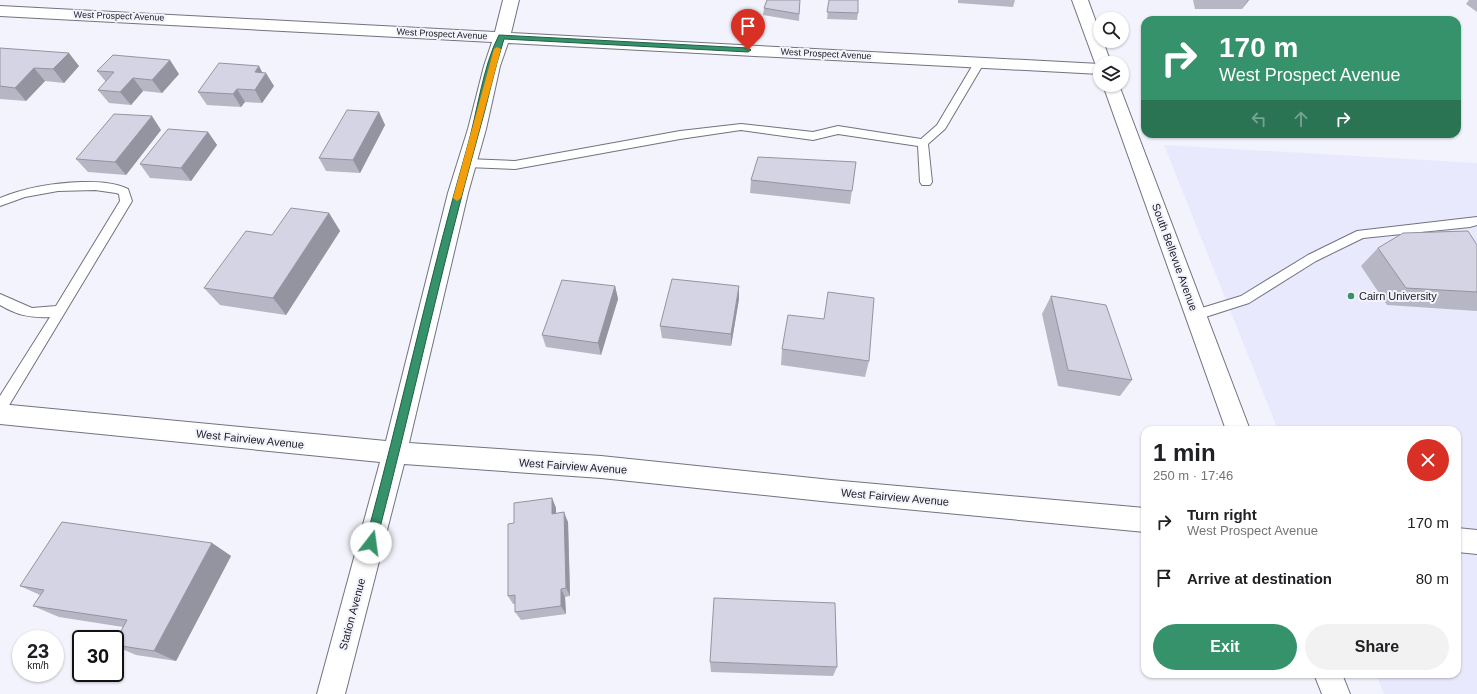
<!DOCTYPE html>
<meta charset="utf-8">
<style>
:root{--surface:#fff;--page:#f2f2f2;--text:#202124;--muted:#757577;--accent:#35926a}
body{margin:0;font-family:Arial,sans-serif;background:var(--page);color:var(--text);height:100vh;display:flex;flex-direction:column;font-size:15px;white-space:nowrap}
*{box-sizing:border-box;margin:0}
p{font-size:13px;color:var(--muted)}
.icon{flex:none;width:22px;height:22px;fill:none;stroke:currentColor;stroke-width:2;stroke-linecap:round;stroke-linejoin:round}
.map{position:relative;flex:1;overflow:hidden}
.details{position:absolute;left:1141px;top:426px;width:320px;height:252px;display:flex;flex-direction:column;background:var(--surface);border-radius:12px;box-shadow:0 1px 3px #0004}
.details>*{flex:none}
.hud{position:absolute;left:1141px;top:16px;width:320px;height:122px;border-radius:12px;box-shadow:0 1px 3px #0004;background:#35926a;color:#fff;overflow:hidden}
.buttons{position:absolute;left:1093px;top:12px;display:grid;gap:8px}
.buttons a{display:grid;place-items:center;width:36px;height:36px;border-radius:50%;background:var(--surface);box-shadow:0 1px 3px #0004;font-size:20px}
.speed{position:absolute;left:12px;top:630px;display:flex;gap:8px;font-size:20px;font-weight:700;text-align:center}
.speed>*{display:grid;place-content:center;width:52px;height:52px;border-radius:50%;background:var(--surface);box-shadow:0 1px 3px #0004;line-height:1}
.speed small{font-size:10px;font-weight:400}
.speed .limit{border:2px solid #111;border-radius:6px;background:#fff;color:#111}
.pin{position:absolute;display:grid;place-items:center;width:34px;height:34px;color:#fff;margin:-41px -17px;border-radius:50% 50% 50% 0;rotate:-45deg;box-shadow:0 0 4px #0007}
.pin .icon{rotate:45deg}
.me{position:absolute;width:44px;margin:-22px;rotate:15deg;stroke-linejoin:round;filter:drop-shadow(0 0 3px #0008)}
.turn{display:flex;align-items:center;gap:14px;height:84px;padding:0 12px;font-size:18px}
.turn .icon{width:52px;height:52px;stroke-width:2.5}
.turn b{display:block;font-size:28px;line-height:34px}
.lanes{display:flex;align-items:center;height:38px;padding:0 12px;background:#0003;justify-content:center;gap:20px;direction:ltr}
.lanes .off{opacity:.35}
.round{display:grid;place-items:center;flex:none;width:42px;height:42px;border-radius:21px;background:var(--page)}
.headline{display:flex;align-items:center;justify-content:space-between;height:68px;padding:0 12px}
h1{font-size:24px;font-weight:700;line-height:30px}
.primary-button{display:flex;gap:8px;margin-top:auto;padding:8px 12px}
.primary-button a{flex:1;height:46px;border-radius:24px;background:var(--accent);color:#fff;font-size:16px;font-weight:700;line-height:46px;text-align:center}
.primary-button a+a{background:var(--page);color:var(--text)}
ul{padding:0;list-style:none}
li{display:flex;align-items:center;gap:12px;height:56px;padding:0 12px}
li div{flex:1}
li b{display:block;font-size:15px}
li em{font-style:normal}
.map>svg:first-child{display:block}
</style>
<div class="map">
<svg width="1477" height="694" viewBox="0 0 1477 694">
<rect width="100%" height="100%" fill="#f3f3fd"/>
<!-- built -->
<path fill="#e9e9fd" d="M 1164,145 L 1477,163 L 1477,694 L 1384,694 L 1376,674 L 1457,674 L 1457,430 L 1278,430 Z"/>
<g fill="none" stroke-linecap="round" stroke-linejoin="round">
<!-- service casing -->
<g stroke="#727281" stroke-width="2">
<path id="service" d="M 979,60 L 984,63 L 945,129 L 928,144 L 932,182 L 930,185 L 922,185 L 920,182 L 918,146 L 838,134 L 813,140 L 741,130 L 680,139 L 515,169 L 467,167 L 463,166 L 462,163 L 463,160 L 467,159 L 515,161 L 680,131 L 741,124 L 813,132 L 838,126 L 921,139 L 937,125 L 974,63 Z
M 82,182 C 98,182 114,182 128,189 L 132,201 L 5,412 L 0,414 L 0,396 L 50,317 C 30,318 17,315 0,305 L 0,294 L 32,308 L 56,306 L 120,201 L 119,194 L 116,193 L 95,190 L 58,191 L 25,197 L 0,206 L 0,198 C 27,187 54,183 82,182 Z
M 1477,217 L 1477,225 L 1470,227 L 1363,238 L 1316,261 L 1249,303 L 1196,320 L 1192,319 L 1190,315 L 1192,311 L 1241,296 L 1308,255 L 1357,231 Z"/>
</g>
<!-- minor casing -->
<g stroke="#727281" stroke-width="2">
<path id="minor" d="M 503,0 L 519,0 L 511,33 L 1100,64 L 1100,74 L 508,43 L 500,66 L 486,129 L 468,193 L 409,443 L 601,456 L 831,480 L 1145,508 L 1145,532 L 831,502 L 601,478 L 404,464 L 345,694 L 317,694 L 380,462 L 0,424 L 0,404 L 386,441 L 448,193 L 468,129 L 484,66 L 492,42 L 0,16 L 0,6 L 495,32 Z
M 1457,528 L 1477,530 L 1477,554 L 1457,552 Z"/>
</g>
<!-- primary casing -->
<g stroke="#727281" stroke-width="2">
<path id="primary" d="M 1072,0 L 1088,0 L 1100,33 L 1100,41 L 1103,41 L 1111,63 L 1100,63 L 1100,67 L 1097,67 L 1095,63 Z
M 1103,85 L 1119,85 L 1250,430 L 1226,430 Z
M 1314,674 L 1342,674 L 1350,694 L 1322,694 Z"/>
</g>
<!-- service -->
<use href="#service" fill="#fff" fill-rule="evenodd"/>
<!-- minor -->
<use href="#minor" fill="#fff" fill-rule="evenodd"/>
<!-- primary -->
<use href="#primary" fill="#fff" fill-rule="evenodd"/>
</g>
<!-- wall -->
<path fill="#b6b6c5" d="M 800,0 L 799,21 L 763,15 L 764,8 Z
M 829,0 L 858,13 L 857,20 L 827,19 Z
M 958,0 L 1015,0 L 1013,7 L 958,3 Z
M 1193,0 L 1249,0 L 1242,9 L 1195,9 Z
M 1469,0 L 1477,0 L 1477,12 L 1466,4 Z
M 0,48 L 79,66 L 64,83 L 45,81 L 26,101 L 0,99 Z
M 259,66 L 262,72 L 274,86 L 262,103 L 245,102 L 241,107 L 207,105 L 198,92 Z
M 97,71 L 179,74 L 162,93 L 143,91 L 131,105 L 109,103 L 98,90 L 106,82 Z
M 379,112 L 385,125 L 360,173 L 326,171 L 319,158 Z
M 161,130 L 126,175 L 88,172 L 76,159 Z
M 208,132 L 217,145 L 191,181 L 150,178 L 140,164 Z
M 856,162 L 850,204 L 750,193 L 751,180 Z
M 329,213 L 340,231 L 286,315 L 220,305 L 204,288 Z
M 1477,245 L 1477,311 L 1387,305 L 1361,266 L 1378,248 Z
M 615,286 L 618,299 L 601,355 L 546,347 L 542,335 Z
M 739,286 L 739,299 L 731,346 L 662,338 L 660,326 Z
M 1051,296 L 1132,380 L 1120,396 L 1058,386 L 1042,314 Z
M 782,349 L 869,361 L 865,377 L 781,365 Z
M 552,498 L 556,508 L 556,513 L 568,522 L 570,596 L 565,597 L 566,614 L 521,620 L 515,612 L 515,604 L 513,604 L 508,596 L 514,523 Z
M 212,543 L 231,556 L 176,661 L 136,655 L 115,646 L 115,642 L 123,627 L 59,617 L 33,606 L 40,595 L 20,586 Z
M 710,662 L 837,667 L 833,676 L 711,672 Z"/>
<!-- shaded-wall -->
<path fill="#9494a0" d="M 1248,0 L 1249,0 L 1242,9 Z
M 69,53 L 79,66 L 64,83 L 53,69 Z
M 170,60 L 179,74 L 162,93 L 152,80 Z
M 259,66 L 264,76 L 266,73 L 274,86 L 262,103 L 255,90 L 255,72 Z
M 34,68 L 45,81 L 26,101 L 15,88 Z
M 133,78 L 143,91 L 131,105 L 120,92 Z
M 237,89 L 245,102 L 241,107 L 233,94 Z
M 379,112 L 385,125 L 360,173 L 353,160 Z
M 152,116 L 161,130 L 126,175 L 115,162 Z
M 208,132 L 217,145 L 191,181 L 181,168 Z
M 329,213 L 340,231 L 286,315 L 273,298 Z
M 615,286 L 618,299 L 601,355 L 598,343 Z
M 739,286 L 739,299 L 731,346 L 731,334 Z
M 552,498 L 556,508 L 556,523 L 552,514 Z
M 564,512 L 568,522 L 570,596 L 566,588 Z
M 212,543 L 231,556 L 176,661 L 154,651 Z
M 561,589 L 565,597 L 566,614 L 561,606 Z"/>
<!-- building -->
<path fill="#d4d4e5" stroke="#9494a0" d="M 767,0 L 800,0 L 799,14 L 764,8 Z
M 829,0 L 858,0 L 858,13 L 827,12 Z
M 0,48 L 69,53 L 53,69 L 34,68 L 15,88 L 0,86 Z
M 113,55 L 170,60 L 152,80 L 133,78 L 120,92 L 98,90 L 114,72 L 97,71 Z
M 219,63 L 259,66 L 255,72 L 266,73 L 255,90 L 237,89 L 233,94 L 198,92 Z
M 347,110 L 379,112 L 353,160 L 319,158 Z
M 114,114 L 152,116 L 115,162 L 76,159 Z
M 168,129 L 208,132 L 181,168 L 140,164 Z
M 758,157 L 856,162 L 852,191 L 751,180 Z
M 291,208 L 329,213 L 273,298 L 204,288 L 246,231 L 272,235 Z
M 1468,231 L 1477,245 L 1477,292 L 1406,288 L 1378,248 L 1403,233 Z
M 672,279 L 739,286 L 731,334 L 660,326 Z
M 562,280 L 615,286 L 598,343 L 542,335 Z
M 828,292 L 874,298 L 869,361 L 782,349 L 788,315 L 824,319 Z
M 1051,296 L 1106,305 L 1132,380 L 1068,370 Z
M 552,498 L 552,514 L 564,512 L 566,588 L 561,589 L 561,606 L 515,612 L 515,595 L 508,596 L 508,524 L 514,523 L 514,503 Z
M 62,522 L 212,543 L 154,651 L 115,645 L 115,642 L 127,620 L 33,606 L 44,590 L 20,586 Z
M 714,598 L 835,603 L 837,667 L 710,662 Z"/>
<!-- route -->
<path fill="#35926a" stroke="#225f45" d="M 499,35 L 748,48 L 751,50 L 748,52 L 504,39 C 494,70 488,101 479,132 C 441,268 412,406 376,543 L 375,546 L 371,548 L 367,546 L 365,543 C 401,412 429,279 467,148 C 477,114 483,65 499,35 Z"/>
<!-- slow -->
<path fill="#f59e0b" d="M 497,47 L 501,49 L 461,198 L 457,201 L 453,198 L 494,49 Z"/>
<!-- markers -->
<circle fill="#35926a" stroke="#f3f3fd" stroke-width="1.5" cx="1351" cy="296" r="4"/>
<g text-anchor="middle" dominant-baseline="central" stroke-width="4" stroke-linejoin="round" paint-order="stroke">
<!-- far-street labels -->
<g font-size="9" fill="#1a1a20" stroke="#f3f3fd">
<text transform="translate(119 16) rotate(2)">West Prospect Avenue</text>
<text transform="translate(442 34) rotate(3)">West Prospect Avenue</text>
<text transform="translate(826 54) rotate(3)">West Prospect Avenue</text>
</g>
<!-- street labels -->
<g font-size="11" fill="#1a1a20" stroke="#f3f3fd">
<text transform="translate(1175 257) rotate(70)">South Bellevue Avenue</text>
<text transform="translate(250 439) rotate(6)">West Fairview Avenue</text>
<text transform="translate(573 466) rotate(4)">West Fairview Avenue</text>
<text transform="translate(895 497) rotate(5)">West Fairview Avenue</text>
<text transform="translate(352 614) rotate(-75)">Station Avenue</text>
</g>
<!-- poi labels -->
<g font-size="11" fill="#1a1a20" stroke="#f3f3fd" text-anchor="start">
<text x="1359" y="296">Cairn University</text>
</g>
</g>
</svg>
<div class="buttons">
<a><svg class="icon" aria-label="search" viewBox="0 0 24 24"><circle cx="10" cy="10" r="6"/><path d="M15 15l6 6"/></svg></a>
<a><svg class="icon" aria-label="layers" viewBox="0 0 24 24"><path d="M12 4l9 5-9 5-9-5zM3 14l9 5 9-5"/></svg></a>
</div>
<div class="speed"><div>23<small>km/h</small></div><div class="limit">30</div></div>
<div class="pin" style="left:748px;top:50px;background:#d93025"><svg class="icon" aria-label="arrive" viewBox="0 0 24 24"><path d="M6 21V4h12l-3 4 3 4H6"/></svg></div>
<svg class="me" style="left:371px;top:543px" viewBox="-20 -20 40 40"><circle r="19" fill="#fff"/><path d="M0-13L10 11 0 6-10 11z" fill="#35926a"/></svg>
<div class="hud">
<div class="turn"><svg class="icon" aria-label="right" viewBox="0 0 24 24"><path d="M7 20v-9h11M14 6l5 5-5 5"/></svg><div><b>170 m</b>West Prospect Avenue</div></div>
<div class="lanes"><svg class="icon off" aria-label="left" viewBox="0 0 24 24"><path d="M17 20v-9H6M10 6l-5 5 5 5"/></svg><svg class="icon off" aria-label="ahead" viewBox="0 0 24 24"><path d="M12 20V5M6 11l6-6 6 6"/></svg><svg class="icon" aria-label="right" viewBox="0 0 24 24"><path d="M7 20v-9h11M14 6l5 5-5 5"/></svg></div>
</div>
<section class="details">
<div class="headline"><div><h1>1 min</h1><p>250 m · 17:46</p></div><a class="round" style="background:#d93025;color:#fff"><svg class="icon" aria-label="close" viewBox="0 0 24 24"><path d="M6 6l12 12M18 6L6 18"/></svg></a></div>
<ul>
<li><svg class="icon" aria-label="right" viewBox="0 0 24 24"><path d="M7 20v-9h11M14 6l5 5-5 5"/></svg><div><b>Turn right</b><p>West Prospect Avenue</p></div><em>170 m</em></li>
<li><svg class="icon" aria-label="arrive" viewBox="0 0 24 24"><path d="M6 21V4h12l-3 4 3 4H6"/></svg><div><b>Arrive at destination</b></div><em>80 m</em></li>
</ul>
<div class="primary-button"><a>Exit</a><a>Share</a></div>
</section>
</div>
